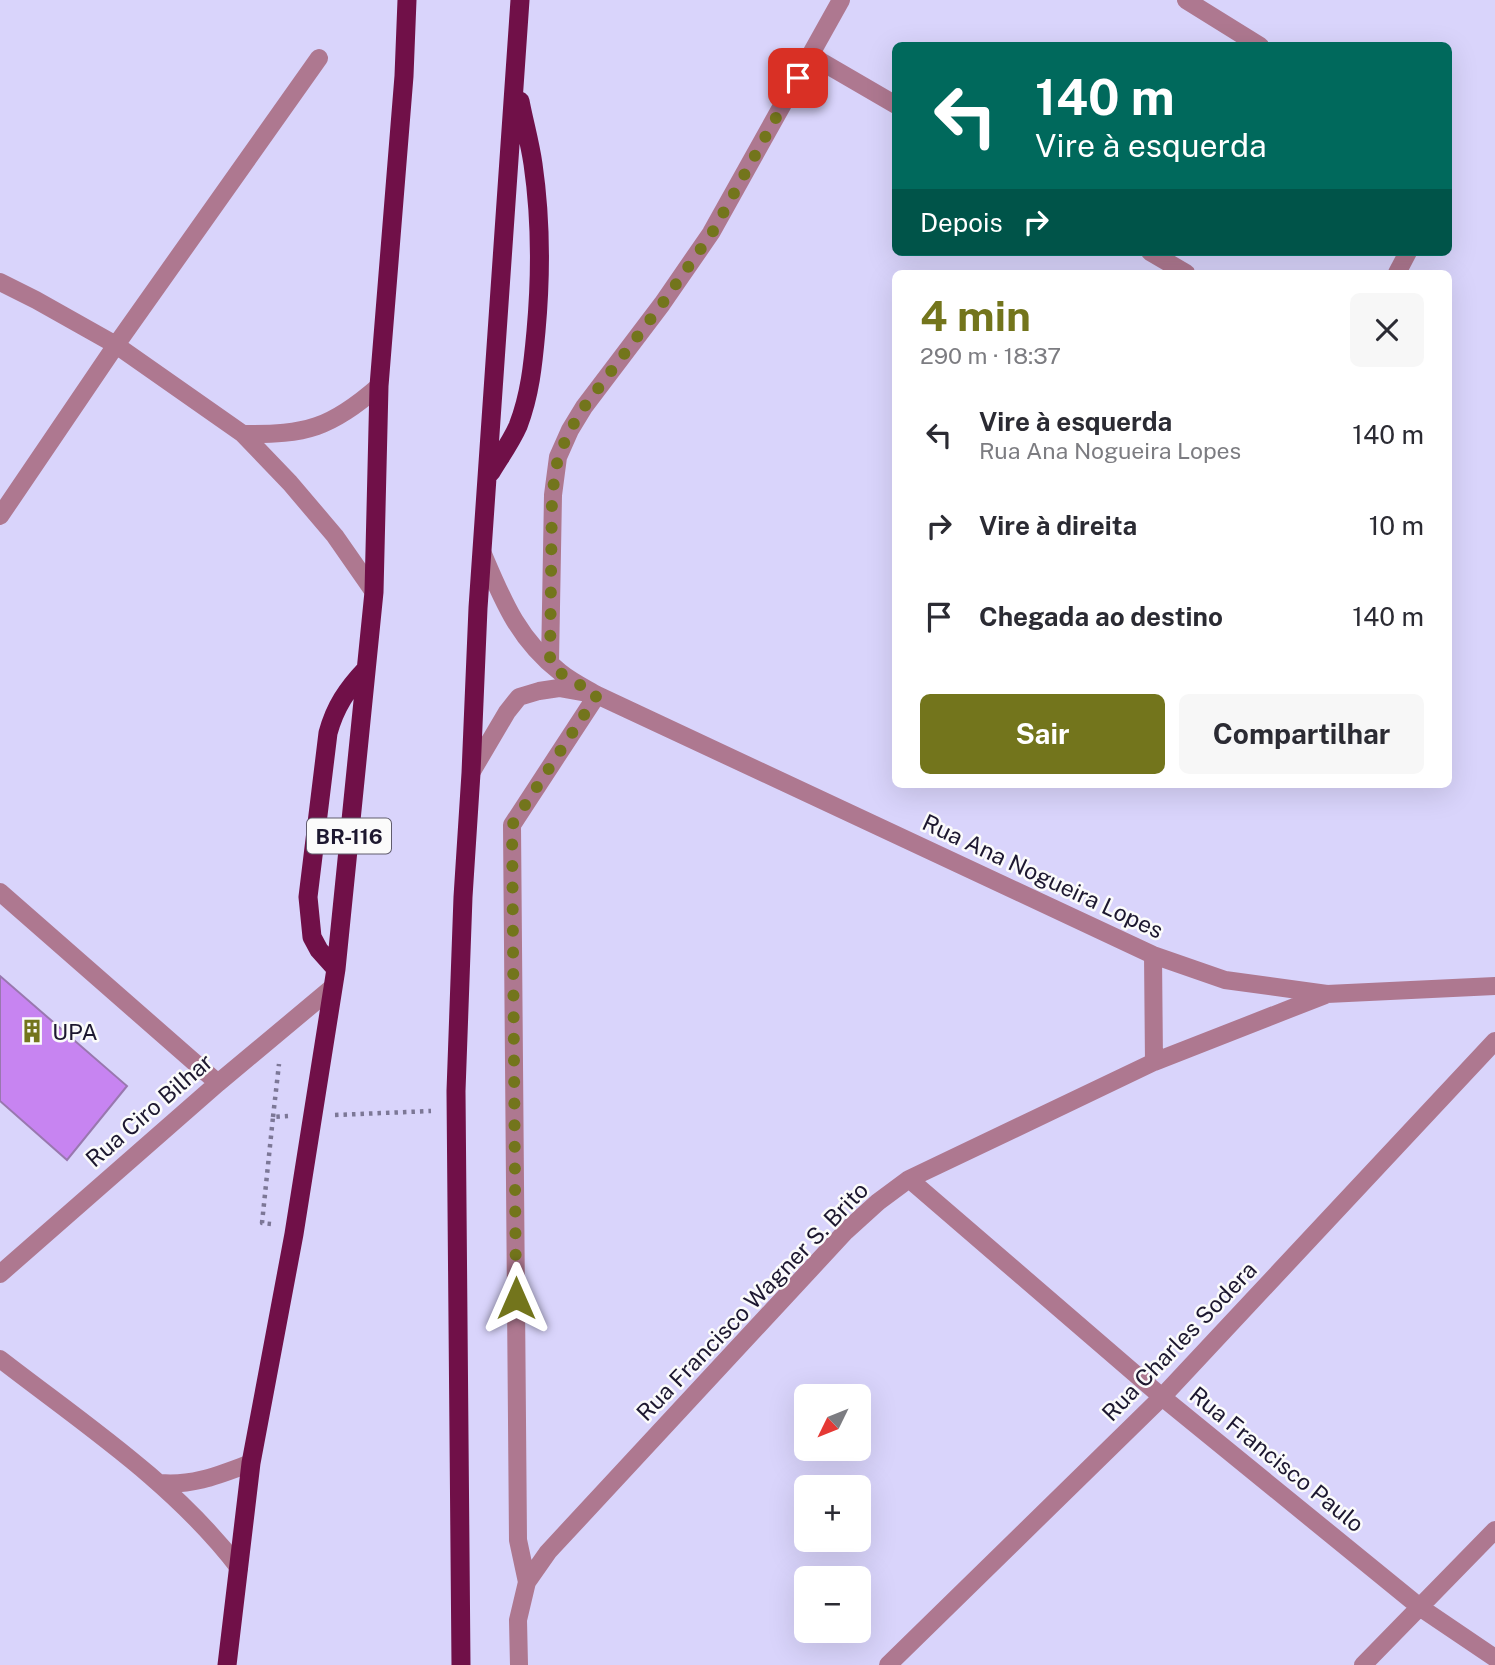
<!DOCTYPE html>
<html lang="pt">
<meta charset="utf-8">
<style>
:root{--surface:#fff;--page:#f7f7f7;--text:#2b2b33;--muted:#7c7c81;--accent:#73751c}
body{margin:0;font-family:"Public Sans",sans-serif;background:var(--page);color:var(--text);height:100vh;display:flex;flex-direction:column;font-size:26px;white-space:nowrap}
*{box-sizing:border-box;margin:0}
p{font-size:23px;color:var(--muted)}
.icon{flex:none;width:38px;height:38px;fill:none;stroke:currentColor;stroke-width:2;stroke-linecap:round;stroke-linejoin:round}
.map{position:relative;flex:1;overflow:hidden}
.panel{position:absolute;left:892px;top:270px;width:560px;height:518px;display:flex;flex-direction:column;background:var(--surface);border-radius:10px;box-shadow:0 7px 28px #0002}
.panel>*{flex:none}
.top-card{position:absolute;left:892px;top:42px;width:560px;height:214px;border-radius:10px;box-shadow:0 7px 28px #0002;background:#00695c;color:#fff;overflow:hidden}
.needle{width:46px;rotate:227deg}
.tools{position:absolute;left:794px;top:1384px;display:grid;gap:14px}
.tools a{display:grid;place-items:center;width:77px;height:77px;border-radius:10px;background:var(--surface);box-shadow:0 7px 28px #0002;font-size:35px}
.pin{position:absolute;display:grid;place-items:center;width:60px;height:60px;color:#fff;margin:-30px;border-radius:14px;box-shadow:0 4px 10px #0006}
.me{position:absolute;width:77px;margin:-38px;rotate:0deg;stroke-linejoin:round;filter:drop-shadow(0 0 5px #0008)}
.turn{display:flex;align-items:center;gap:24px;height:147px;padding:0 28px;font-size:32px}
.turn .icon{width:91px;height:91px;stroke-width:2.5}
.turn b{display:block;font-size:49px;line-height:60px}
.then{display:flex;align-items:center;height:66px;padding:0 28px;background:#0003;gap:14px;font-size:26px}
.round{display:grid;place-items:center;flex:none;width:74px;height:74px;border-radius:10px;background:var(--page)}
.head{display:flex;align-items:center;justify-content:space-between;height:119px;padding:0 28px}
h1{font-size:42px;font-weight:700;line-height:52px;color:var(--accent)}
.action{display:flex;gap:14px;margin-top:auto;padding:14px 28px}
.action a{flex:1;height:80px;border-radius:10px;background:var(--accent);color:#fff;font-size:28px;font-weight:700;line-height:80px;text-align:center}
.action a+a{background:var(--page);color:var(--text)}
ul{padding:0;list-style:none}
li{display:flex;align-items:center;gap:21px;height:91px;padding:0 28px}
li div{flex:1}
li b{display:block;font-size:26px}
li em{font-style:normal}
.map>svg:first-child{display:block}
</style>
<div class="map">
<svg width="1495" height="1665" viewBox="0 0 1495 1665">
<rect width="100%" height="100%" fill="#d9d4fb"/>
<!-- building -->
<path fill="#c784f1" stroke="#9978af" stroke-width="2" d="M 0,976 L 127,1086 L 67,1160 L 0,1101 Z"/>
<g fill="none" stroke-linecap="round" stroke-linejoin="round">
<!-- path -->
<path stroke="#7c7796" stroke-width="4.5" stroke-dasharray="3.5 5" stroke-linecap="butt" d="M 335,1115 L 431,1111
M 273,1117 L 279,1064
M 271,1224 L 262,1223 L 273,1117 L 288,1116"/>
<!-- minor -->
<path stroke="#ae7890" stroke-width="18" d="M 1186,0 L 1260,46
M 810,55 L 896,105
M 1150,252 L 1186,273
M 1397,273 L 1408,252
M 0,282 L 36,300 L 116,345 L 243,434 L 290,483 L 335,536 L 374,592
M 243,434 C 306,435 331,428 379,386
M 0,516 L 116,345 L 319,58
M 483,554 C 503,601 518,639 560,672 C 571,681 585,688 597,695 L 1153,955 L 1225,980 L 1327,994 L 1495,986
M 550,663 L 553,495 L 558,457 L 570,430 L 584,407 L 662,304 L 711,233 L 841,0
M 471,773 L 507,712 L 519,697 L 539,691 L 559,688 L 587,693
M 0,892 L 218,1083
M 1153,955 L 1154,1062
M 909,1179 L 1162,1397 L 1421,1608 L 1495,1658
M 0,1274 L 218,1083 L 333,987
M 0,1359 C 84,1424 174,1483 239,1568
M 160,1483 C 194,1486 221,1474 251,1463
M 527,1582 L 518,1540 L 512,825 L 597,695
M 519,1665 L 518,1620 L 527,1582 L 548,1552 L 846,1231 L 878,1202 L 909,1179 L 1154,1062 L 1325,995
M 888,1665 L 1162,1397 L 1495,1041
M 1363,1665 L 1495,1530"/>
<!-- trunk -->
<path stroke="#701048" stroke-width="19" d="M 491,472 C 500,457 511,442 518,426 C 530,395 533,364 536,331 C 541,276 541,219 533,164 C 530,143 524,122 520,101
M 336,969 L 319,950 L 312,937 L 308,897 L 328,733 C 335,707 347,689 366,669
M 227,1665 L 251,1463 L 294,1234 L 336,969 L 374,592 L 379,386 L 404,76 L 407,0
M 461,1665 L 456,1091 L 463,897 L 471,773 L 478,608 L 520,0"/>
</g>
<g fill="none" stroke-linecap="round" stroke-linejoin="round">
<!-- route -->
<path stroke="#73751c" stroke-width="12" stroke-dasharray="0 21.6" d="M 516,1298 L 512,825 L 597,695 L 562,674 L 550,663 L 552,495 L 558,457 L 570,430 L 584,407 L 662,304 L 712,233 L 798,78"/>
</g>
<!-- icons -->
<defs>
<g id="building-bare" transform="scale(1.89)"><path d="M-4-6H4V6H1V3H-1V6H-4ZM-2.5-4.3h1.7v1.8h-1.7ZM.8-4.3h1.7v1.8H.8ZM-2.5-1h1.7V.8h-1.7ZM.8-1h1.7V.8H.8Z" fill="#73751c" stroke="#fbfbfb" stroke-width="2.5" paint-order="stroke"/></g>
</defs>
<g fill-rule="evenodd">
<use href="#building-bare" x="32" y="1031"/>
</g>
<g text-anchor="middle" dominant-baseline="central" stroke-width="5" stroke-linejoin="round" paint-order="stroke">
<!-- shield labels -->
<rect fill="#fbfbfb" stroke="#605c6d" stroke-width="2" x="307" y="818.5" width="84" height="35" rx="5"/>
<g font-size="21" font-weight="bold" fill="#1d1830">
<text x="349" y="836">BR-116</text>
</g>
<!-- street labels -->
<g font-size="23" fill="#1d1830" stroke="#fbfbfb">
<text transform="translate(1043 876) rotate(25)">Rua Ana Nogueira Lopes</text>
<text transform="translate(149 1110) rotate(-41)">Rua Ciro Bilhar</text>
<text transform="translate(752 1301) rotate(-46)">Rua Francisco Wagner S. Brito</text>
<text transform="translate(1179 1341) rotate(-46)">Rua Charles Sodera</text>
<text transform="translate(1277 1459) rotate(39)">Rua Francisco Paulo</text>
</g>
<!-- poi labels -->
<g font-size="23" fill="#1d1830" stroke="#fbfbfb" text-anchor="start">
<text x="52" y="1031">UPA</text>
</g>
</g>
</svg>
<div class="tools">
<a><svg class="needle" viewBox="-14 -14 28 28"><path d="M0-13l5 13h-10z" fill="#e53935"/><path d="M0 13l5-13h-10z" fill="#7c7c81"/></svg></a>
<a>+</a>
<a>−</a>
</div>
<div class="pin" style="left:798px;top:78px;background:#d93025"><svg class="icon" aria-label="arrive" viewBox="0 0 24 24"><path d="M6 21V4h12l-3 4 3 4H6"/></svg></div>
<svg class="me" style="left:516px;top:1298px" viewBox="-20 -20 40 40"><path d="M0-17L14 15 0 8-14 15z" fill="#73751c" stroke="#fff" stroke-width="4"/></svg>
<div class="top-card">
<div class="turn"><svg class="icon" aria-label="left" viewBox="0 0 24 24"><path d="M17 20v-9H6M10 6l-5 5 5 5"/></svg><div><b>140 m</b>Vire à esquerda</div></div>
<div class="then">Depois<svg class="icon" aria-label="right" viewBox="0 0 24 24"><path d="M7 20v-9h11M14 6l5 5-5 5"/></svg></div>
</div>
<section class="panel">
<div class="head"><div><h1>4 min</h1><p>290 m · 18:37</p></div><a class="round"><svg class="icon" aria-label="close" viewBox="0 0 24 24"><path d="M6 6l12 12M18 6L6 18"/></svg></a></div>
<ul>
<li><svg class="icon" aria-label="left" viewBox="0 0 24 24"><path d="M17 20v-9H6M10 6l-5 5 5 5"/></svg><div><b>Vire à esquerda</b><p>Rua Ana Nogueira Lopes</p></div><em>140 m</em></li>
<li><svg class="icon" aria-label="right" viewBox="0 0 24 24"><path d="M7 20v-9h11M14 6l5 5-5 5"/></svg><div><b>Vire à direita</b></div><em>10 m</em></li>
<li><svg class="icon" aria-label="arrive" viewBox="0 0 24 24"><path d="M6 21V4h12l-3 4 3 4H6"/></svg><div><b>Chegada ao destino</b></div><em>140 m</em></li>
</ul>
<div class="action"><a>Sair</a><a>Compartilhar</a></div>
</section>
</div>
